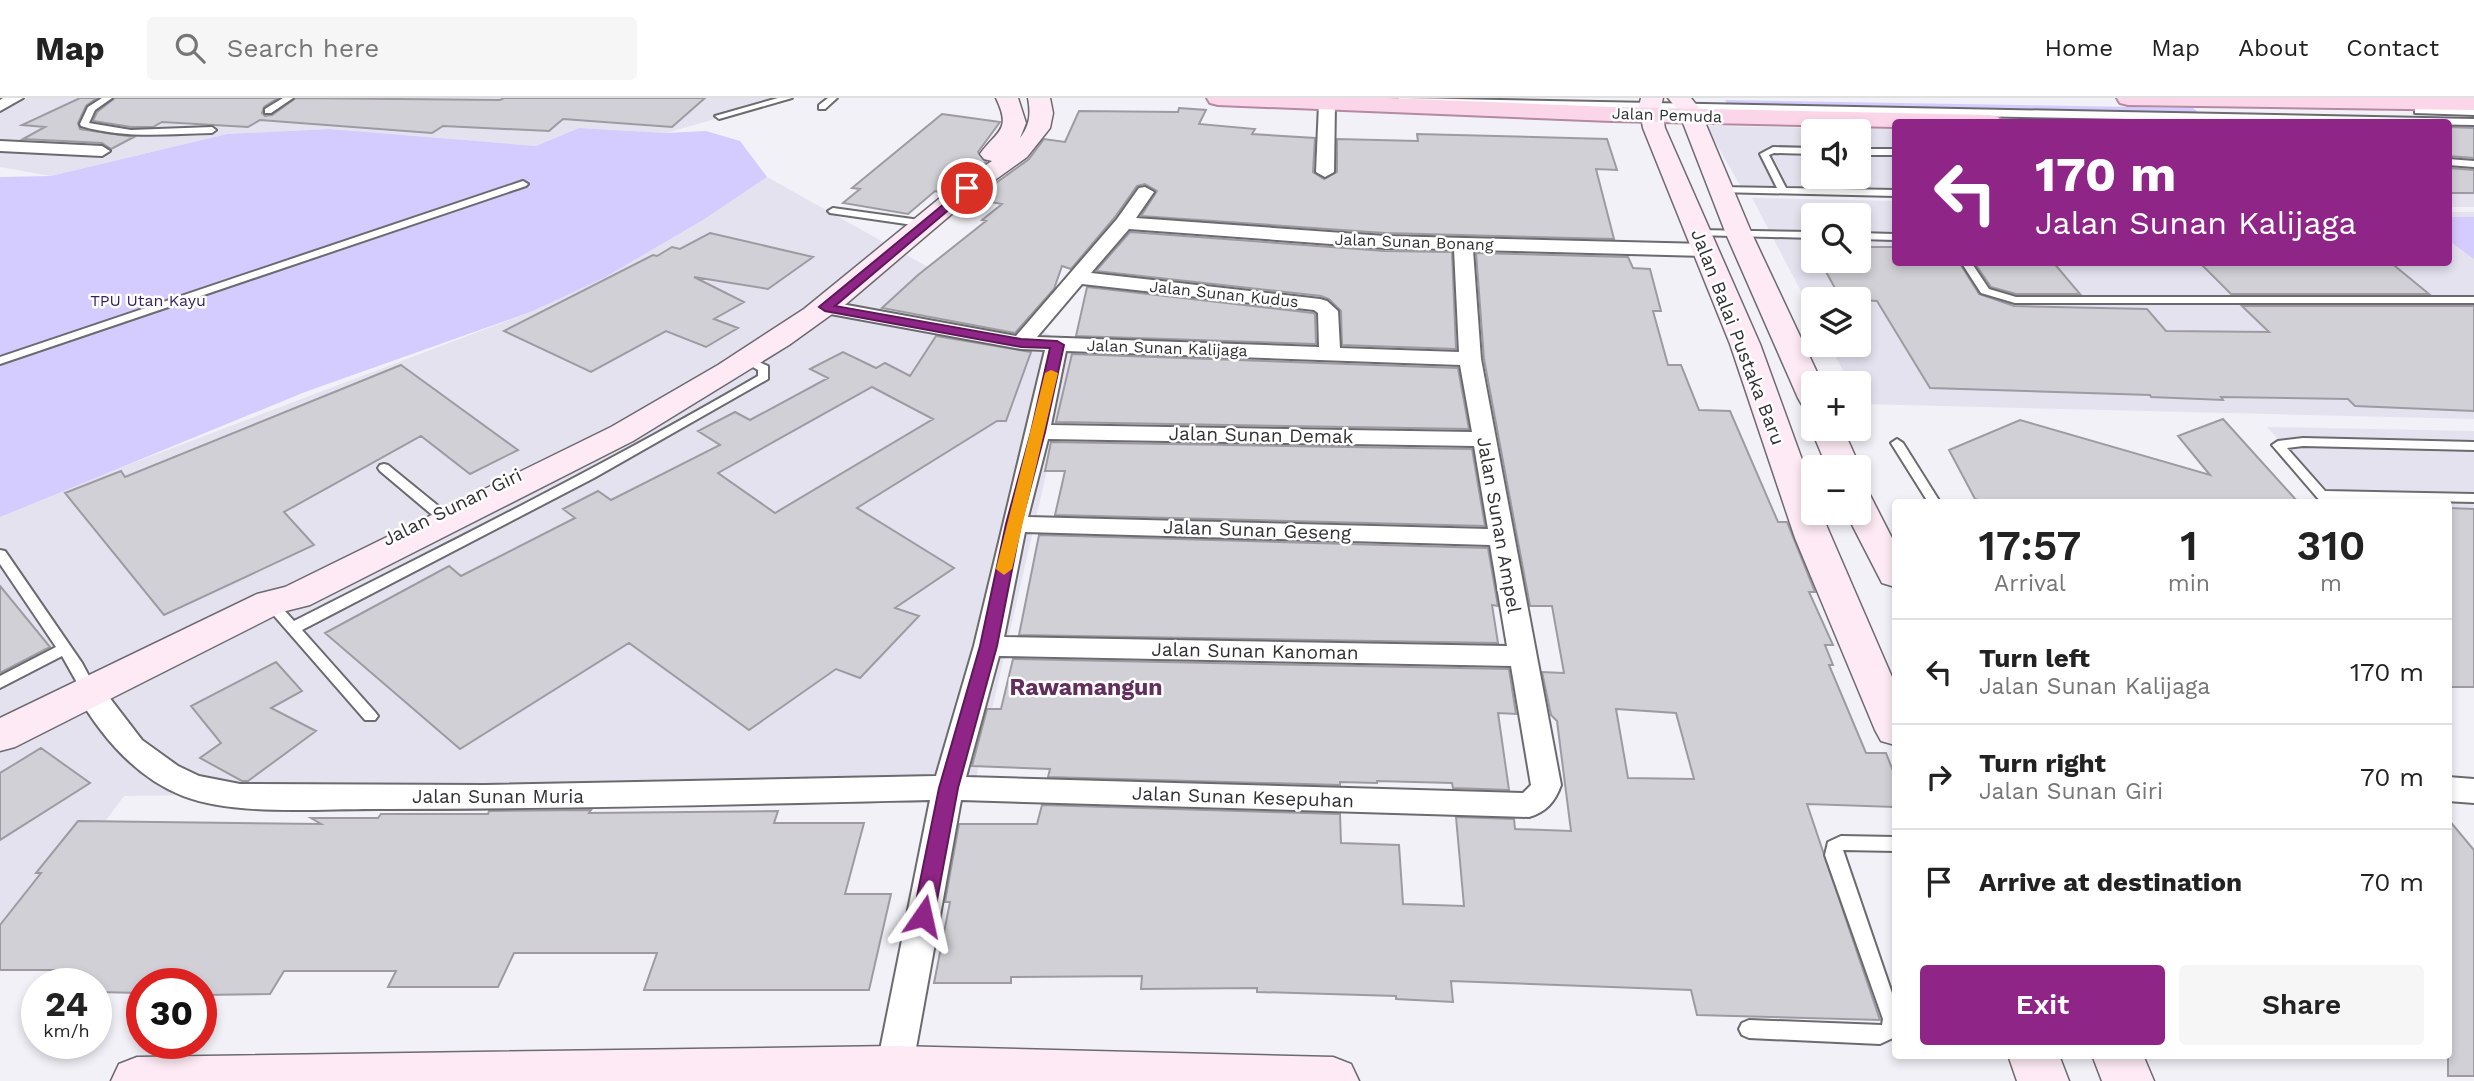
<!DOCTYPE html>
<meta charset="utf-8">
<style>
:root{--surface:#fff;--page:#f6f6f6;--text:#222;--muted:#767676;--line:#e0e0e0;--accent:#902588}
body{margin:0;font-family:"Work Sans",sans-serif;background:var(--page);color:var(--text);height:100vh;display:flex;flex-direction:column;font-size:26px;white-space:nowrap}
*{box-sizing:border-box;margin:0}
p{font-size:23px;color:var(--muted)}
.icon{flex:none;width:38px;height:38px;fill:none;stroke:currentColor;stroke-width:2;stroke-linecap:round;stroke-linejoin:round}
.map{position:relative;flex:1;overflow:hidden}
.drawer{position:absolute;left:1892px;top:401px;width:560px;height:560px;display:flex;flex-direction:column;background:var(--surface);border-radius:7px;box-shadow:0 4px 10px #0003}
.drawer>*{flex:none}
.top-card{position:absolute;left:1892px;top:21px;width:560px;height:147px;border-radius:7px;box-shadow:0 4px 10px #0003;background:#902588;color:#fff;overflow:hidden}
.tools{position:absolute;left:1801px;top:21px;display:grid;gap:14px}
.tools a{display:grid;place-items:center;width:70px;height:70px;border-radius:7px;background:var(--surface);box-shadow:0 4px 10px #0003;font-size:35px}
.speed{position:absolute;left:21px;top:870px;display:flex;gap:14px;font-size:35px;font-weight:700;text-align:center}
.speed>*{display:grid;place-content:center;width:91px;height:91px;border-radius:50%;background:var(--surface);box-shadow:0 4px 10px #0003;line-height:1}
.speed small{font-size:18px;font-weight:400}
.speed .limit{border:10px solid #d22;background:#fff;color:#111}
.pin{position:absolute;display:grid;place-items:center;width:60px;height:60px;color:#fff;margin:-30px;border:4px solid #fff;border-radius:50%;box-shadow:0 2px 7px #0007}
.me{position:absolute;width:77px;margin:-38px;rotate:11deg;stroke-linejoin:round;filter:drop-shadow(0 0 5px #0008)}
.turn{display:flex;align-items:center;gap:24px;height:147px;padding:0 28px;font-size:32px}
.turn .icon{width:91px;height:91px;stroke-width:2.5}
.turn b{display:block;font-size:49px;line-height:60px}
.eta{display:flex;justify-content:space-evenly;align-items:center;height:119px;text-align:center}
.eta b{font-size:42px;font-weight:600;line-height:49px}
.action{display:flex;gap:14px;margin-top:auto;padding:14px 28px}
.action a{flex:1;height:80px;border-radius:7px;background:var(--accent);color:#fff;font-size:28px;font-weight:600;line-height:80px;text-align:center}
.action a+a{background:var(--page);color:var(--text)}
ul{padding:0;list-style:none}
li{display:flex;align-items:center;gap:21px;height:105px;padding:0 28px;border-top:2px solid var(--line)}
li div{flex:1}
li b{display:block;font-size:26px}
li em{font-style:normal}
header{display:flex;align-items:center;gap:42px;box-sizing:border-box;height:98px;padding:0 35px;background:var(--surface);border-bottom:2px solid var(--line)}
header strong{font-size:33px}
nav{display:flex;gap:38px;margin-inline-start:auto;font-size:24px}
.search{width:490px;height:63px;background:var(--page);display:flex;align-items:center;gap:18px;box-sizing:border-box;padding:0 24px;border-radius:7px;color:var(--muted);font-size:26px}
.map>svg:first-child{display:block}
</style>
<header>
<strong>Map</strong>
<div class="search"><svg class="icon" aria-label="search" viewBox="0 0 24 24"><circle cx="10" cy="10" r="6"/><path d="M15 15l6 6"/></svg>Search here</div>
<nav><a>Home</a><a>Map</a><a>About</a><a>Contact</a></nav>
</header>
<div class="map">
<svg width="2474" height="983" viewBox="0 0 2474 983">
<rect width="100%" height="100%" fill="#f2f1f8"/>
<!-- built -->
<path fill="#e4e2ef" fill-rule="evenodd" d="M 0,0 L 788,0 L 666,35 L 579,30 L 536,48 L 329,31 L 227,36 L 51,78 L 0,69 Z
M 1706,28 L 1895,31 L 1895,99 L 1745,96 ZM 1813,33 L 1858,33 L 1858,79 L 1813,79 Z
M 2448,41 L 2474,41 L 2474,109 L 2448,109 Z
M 767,79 L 1075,251 L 974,689 L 124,698 L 0,865 L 0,419 L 33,403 L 533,213 L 604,180 L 703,122 Z
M 1752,100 L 1895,103 L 1895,164 L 2448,164 L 2448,114 L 2474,114 L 2474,321 L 1861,306 L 1858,285 L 1850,285 L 1829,247 L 1858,247 L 1858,201 L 1813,201 L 1813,216 ZM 1813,117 L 1858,117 L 1858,163 L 1813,163 Z
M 2267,329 L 2474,333 L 2474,505 L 2448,504 L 2448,404 L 2336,404 Z"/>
<!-- green -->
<path fill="#d4cbfe" d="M 1725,2 L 2193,10 L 2204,19 L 1730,11 Z
M 579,30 L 666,35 L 706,33 L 740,43 L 767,79 L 703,122 L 604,180 L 533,213 L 305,294 L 0,419 L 0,79 L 51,78 L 227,36 L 329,31 L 536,48 Z
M 2448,119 L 2474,119 L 2474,161 L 2448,142 Z"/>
<!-- building -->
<path fill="#d1d0d6" stroke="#9d9ba1" stroke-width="2" fill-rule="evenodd" d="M 80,0 L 97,0 L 86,8 L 78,25 L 80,31 L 134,39 L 111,51 L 102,45 L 23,41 L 45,29 L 22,27 Z
M 115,0 L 278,0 L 264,9 L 262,15 L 265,18 L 272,17 L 296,0 L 500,2 L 504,0 L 705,0 L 672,29 L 563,21 L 549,33 L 443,28 L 432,35 L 260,22 L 248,29 L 162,24 L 153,29 L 131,29 L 93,23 L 97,14 Z
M 1179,10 L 1206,12 L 1199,26 L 1255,31 L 1252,36 L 1315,40 L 1313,74 L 1324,81 L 1337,74 L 1337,41 L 1418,43 L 1417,36 L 1607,41 L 1617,72 L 1596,71 L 1614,141 L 1385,135 L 1141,118 L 1157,93 L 1145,86 L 1137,88 L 1115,119 L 1071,171 L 1062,168 L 1054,191 L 1015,235 L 882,210 L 918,177 L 986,123 L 982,122 L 1002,106 L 974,101 L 1029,61 L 1044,41 L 1065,44 L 1079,13 L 1178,14 Z
M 942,16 L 1000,24 L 978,54 L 986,64 L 942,95 L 935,93 L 908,116 L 843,105 L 860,91 L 852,90 Z
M 2448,29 L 2474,30 L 2474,60 L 2448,58 Z
M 2448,70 L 2474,72 L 2474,95 L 2448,95 Z
M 1130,134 L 1385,153 L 1452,154 L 1456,251 L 1342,247 L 1341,213 L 1329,201 L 1321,198 L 1096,173 Z
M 710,135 L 813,159 L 768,191 L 694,179 L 744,204 L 714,221 L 738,230 L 706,249 L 666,233 L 591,274 L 504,233 L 653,157 L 657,158 L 672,149 L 680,151 Z
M 1858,149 L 1895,149 L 1895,164 L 1959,164 L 1979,196 L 2014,208 L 2147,211 L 2166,233 L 2269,234 L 2242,208 L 2474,208 L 2474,313 L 2355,308 L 2348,301 L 2221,299 L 2223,302 L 2151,299 L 2150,297 L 1930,290 L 1877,203 L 1841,201 L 1825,172 L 1842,173 L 1836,163 L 1858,163 Z
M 1476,155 L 1628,159 L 1633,170 L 1650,171 L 1661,213 L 1653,213 L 1668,267 L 1681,267 L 1699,312 L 1730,313 L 1778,424 L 1787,424 L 1815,494 L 1809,494 L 1833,547 L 1825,547 L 1833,567 L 1829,567 L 1866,655 L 1886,655 L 1895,678 L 1895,709 L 1807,706 L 1880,922 L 1697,917 L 1691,892 L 1451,883 L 1453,904 L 1396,901 L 1396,898 L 1257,894 L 1257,890 L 1141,891 L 1142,878 L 1011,879 L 1011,885 L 934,885 L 950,804 L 945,804 L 959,726 L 1037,726 L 1042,707 L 1340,716 L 1341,745 L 1399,747 L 1403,806 L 1464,808 L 1456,719 L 1514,721 L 1515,731 L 1571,733 L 1557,623 L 1551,617 L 1542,574 L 1564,575 L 1552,508 L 1530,508 L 1484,261 ZM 1616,611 L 1676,615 L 1694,681 L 1628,680 Z
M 1974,164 L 2053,164 L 2080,196 L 2016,196 L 1991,189 Z
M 2199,164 L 2390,164 L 2429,196 L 2231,196 Z
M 1087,189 L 1313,215 L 1315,216 L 1316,246 L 1076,238 Z
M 936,238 L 1031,254 L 1006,323 L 997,323 L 857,410 L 954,470 L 895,510 L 919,518 L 860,580 L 836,571 L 749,632 L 629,545 L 460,651 L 325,535 L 449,468 L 461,478 L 575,420 L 563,411 L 598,393 L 611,402 L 720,347 L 698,333 L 735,314 L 750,322 L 828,280 L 810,271 L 843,254 L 876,270 L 885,265 L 910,278 ZM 872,289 L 933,321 L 775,415 L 718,375 Z
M 1072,256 L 1458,270 L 1469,331 L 1056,324 Z
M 401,267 L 518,352 L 470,376 L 421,338 L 284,414 L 314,447 L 164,517 L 65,395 L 121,373 L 125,379 Z
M 2223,321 L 2298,404 L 1986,404 L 1975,401 L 1949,352 L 2020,322 L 2210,377 L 2178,338 Z
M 1051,344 L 1472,351 L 1485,428 L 1055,417 L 1065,373 L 1045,373 Z
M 2448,410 L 2474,411 L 2474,589 L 2448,589 Z
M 1039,437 L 1488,450 L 1498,508 L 1492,507 L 1498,545 L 1019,537 Z
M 0,488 L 50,549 L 0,575 Z
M 1013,561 L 1509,571 L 1516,616 L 1498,615 L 1509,692 L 1453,690 L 1452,685 L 1377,683 L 1377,685 L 1340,684 L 1340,687 L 1048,679 L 1050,671 L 972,668 L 987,611 L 1001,611 Z
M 276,564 L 302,593 L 271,610 L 316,633 L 248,683 L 242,683 L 200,660 L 221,645 L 191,608 Z
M 41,650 L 90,685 L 0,742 L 0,675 Z
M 591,712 L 589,715 L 778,713 L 774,725 L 864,725 L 845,796 L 891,796 L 869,892 L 644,892 L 657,855 L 514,855 L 498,889 L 388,889 L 396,873 L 284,873 L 270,896 L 201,897 L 201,886 L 142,886 L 142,895 L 96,894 L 96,886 L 55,886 L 64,872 L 0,872 L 0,827 L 41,775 L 36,775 L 78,723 L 321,726 L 311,720 L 378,720 L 381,716 L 488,716 L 489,713 Z
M 2448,721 L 2474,752 L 2474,978 L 2448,978 Z"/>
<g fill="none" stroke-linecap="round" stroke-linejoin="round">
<!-- lane casing -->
<g stroke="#6b6a6f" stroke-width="4">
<path id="lane" d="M 102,0 L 112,0 L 95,12 L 89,25 L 131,32 L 212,29 L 216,32 L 212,35 C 167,36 124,41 81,28 L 80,26 L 88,9 Z
M 283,0 L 293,0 L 271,15 L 265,15 L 265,11 Z
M 778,0 L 792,0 L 719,21 L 715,18 Z
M 828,0 L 837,0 L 825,11 L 819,11 L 819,7 Z
M 1398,0 L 2474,21 L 2474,27 L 1688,13 L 1402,3 Z
M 2418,10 L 2474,11 L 2474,17 L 2415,15 L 2415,11 Z
M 1773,49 L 1813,50 L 1813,56 L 1774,55 L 1769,57 L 1786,90 L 1895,92 L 1895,98 L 1717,94 L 1715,92 L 1720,89 L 1777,90 L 1760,56 Z
M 1858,51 L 1895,51 L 1895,57 L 1858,57 Z
M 2448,61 L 2474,63 L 2474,69 L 2448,67 Z
M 523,83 L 528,86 L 526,88 L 0,266 L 0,259 Z
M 833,110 L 927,123 L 932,126 L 927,129 L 830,115 L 828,113 Z
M 1698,132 L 1813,134 L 1813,140 L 1695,137 L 1693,135 Z
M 1858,135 L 1895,136 L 1895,142 L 1858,141 Z
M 1961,164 L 1971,164 L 1989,191 L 2016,199 L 2474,199 L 2474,205 L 2015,205 L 1981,195 Z
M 747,259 L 768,268 L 768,281 L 594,380 L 302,532 L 375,614 L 378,618 L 375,622 L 365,622 L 263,505 L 270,500 L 275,502 L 294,523 C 451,444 607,366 758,278 L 758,272 L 741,262 Z
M 2303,340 L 2474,344 L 2474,352 L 2303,348 L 2287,350 L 2325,393 L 2474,396 L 2474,404 L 2333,401 L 2334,404 L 2321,404 L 2272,347 L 2278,343 Z
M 1897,341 L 1903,345 L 1940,404 L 1928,404 L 1891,345 Z
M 384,366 L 388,367 L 453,420 L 455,423 L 453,426 L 443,426 L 380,373 L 378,370 L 380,367 Z
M 0,452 L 5,453 L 82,565 L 97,593 L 94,597 L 84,597 L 62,558 L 0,590 L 0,578 L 56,549 L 0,466 Z
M 1841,738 L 1895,739 L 1895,753 L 1843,752 L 1895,904 L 1895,939 L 1880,946 L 1749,940 L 1742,937 L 1739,931 L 1742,925 L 1749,922 L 1882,927 L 1883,921 L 1825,757 L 1828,744 Z"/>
</g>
<!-- street casing -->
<g stroke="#6b6a6f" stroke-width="4">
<path id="street" d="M 3,0 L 23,0 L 0,13 L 0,2 Z
M 1327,1 L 1335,6 L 1334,74 L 1325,79 L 1316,74 L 1319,6 Z
M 0,43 L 102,48 L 110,53 L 102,58 L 0,53 Z
M 1145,89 L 1154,94 L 1136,120 L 1385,138 L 1705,146 L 1714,152 L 1705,158 L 1473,152 L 1481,261 L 1561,687 C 1555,704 1546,714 1529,719 L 961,702 L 912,972 L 907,983 L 881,983 L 876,972 L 930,702 C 748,706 566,711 384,711 C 324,710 238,719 183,698 C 135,679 100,637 75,593 L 79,586 L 89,583 L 99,586 L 142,642 L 178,668 L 199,678 L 240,686 L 485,687 L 936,678 L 974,548 L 1045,252 L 1021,251 L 825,215 L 818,213 L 815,209 L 818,205 L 825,203 L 1016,238 L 1117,121 L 1139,90 ZM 1129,131 L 1385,150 L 1454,151 L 1459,254 L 1340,250 L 1338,213 L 1327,203 L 1320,201 L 1091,175 ZM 1082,186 L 1314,212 L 1318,215 L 1319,249 L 1037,239 ZM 1066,253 L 1460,267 L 1472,334 L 1051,327 ZM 1048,341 L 1474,348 L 1488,431 L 1028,419 ZM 1025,434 L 1490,447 L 1507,548 L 1004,539 ZM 999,558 L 1511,568 L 1531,687 L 1523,695 L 966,679 Z
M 2448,679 L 2474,681 L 2474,705 L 2448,703 Z"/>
</g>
<!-- secondary casing -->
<g stroke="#6b6a6f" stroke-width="3">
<path id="secondary" d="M 996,0 L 1018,0 L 1026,25 L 1020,40 C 1030,27 1031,16 1028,0 L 1050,0 L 1053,15 L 1050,30 L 1027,59 L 974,97 L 846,206 L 789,247 L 633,343 L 310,507 L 282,514 L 15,649 L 0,653 L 0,620 L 257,496 L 285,489 L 611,329 L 718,267 L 804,211 L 956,87 L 992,63 L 984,61 L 980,56 C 997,32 1012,33 996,0 Z
M 1641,0 L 1663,0 L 1661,8 L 1665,30 L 1760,246 L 1813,392 L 1813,415 L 1821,415 L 1895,586 L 1895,647 L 1881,643 L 1875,632 L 1795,440 L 1730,246 L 1643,30 L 1639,8 Z
M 1668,0 L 1691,0 L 1699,10 L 1752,136 L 1822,285 L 1813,285 L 1813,309 L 1802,307 L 1798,300 L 1726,136 L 1678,12 Z
M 1813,328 L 1813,331 L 1843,331 L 1860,369 L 1858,370 L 1827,369 L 1811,331 Z
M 1858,394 L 1870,397 L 1895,446 L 1895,489 L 1882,485 L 1846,415 L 1858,415 Z
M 894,948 L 1333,959 L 1351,966 L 1359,983 L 111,983 L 119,966 L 137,959 Z
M 2008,957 L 2059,957 L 2069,983 L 2017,983 Z
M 2092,957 L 2143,957 L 2154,983 L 2102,983 Z"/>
</g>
<!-- primary casing -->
<g stroke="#b38aa1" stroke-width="4">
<path id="primary" d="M 1207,0 L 1389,0 L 1611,9 L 1990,17 L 1998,19 L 2002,24 L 1895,24 L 1895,29 L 1611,23 L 1218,7 L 1210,5 Z
M 2117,0 L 2474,0 L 2474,12 L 2128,7 L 2120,5 Z"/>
</g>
<!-- lane -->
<use href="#lane" fill="#fff" fill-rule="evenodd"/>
<!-- street -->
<use href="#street" fill="#fff" fill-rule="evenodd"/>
<!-- secondary -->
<use href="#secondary" fill="#fdeaf4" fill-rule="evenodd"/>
<!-- primary -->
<use href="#primary" fill="#fbd6e9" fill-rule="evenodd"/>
</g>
<!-- route -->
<path fill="#902588" stroke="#5e1858" stroke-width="2" d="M 967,87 L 972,90 L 971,93 L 835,208 L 1021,241 L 1057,243 L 1064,247 L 1045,334 L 1021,426 L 997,548 L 958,690 L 934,818 L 931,824 L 923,827 L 916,824 L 913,818 L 939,690 L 980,548 L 1006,426 L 1031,334 L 1050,250 L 1021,249 L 825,213 L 819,209 Z"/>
<!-- slow -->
<path fill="#f59e0b" d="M 1051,272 L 1058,275 L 1012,471 L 1004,477 L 996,471 L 1045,275 Z"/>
<g text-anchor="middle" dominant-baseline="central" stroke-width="5" stroke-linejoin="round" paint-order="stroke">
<!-- far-street labels -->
<g font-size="16" fill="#323234" stroke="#fff">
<text transform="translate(1667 17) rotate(2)">Jalan Pemuda</text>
<text transform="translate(1414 144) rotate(2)">Jalan Sunan Bonang</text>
<text transform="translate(1224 196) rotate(6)">Jalan Sunan Kudus</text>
<text transform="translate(1167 250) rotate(2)">Jalan Sunan Kalijaga</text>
</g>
<!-- far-park labels -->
<g font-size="16" fill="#341d65" stroke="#fff">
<text x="148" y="202">TPU Utan Kayu</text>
</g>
<!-- street labels -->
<g font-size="19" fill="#323234" stroke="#fff">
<text transform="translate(1738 239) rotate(69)">Jalan Balai Pustaka Baru</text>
<text transform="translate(1261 337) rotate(1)">Jalan Sunan Demak</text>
<text transform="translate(452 409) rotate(-26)">Jalan Sunan Giri</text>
<text transform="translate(1499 427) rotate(80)">Jalan Sunan Ampel</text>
<text transform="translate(1257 432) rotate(2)">Jalan Sunan Geseng</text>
<text transform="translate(1255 553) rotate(1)">Jalan Sunan Kanoman</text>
<text x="498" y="698">Jalan Sunan Muria</text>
<text transform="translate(1243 699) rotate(2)">Jalan Sunan Kesepuhan</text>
</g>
<!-- quarter labels -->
<g font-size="23" font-weight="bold" fill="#622e5d" stroke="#fff">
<text x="1086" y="589">Rawamangun</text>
</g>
</g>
</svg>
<div class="tools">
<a><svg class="icon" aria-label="sound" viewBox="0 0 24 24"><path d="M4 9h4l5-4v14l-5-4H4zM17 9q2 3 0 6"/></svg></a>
<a><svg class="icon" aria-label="search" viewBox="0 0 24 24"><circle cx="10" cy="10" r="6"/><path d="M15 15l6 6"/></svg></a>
<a><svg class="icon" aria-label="layers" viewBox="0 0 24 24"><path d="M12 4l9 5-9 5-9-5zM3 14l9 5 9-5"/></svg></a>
<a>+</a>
<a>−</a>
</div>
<div class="speed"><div>24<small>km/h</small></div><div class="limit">30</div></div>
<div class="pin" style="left:967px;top:90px;background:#d93025"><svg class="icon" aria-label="arrive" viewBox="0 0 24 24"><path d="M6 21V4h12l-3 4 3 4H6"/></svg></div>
<svg class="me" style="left:923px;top:818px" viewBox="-20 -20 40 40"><path d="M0-17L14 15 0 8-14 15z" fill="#902588" stroke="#fff" stroke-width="4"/></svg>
<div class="top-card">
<div class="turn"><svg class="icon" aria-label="left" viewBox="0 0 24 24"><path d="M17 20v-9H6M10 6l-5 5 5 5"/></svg><div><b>170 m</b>Jalan Sunan Kalijaga</div></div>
</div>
<section class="drawer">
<div class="eta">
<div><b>17:57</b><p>Arrival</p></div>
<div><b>1</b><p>min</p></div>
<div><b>310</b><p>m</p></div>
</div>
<ul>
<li><svg class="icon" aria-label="left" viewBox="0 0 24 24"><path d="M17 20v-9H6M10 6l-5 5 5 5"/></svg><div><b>Turn left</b><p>Jalan Sunan Kalijaga</p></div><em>170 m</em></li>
<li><svg class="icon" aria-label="right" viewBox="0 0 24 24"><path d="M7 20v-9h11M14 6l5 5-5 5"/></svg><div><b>Turn right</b><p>Jalan Sunan Giri</p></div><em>70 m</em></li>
<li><svg class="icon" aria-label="arrive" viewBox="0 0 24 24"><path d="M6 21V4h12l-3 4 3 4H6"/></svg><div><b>Arrive at destination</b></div><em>70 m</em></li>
</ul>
<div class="action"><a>Exit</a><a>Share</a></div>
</section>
</div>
